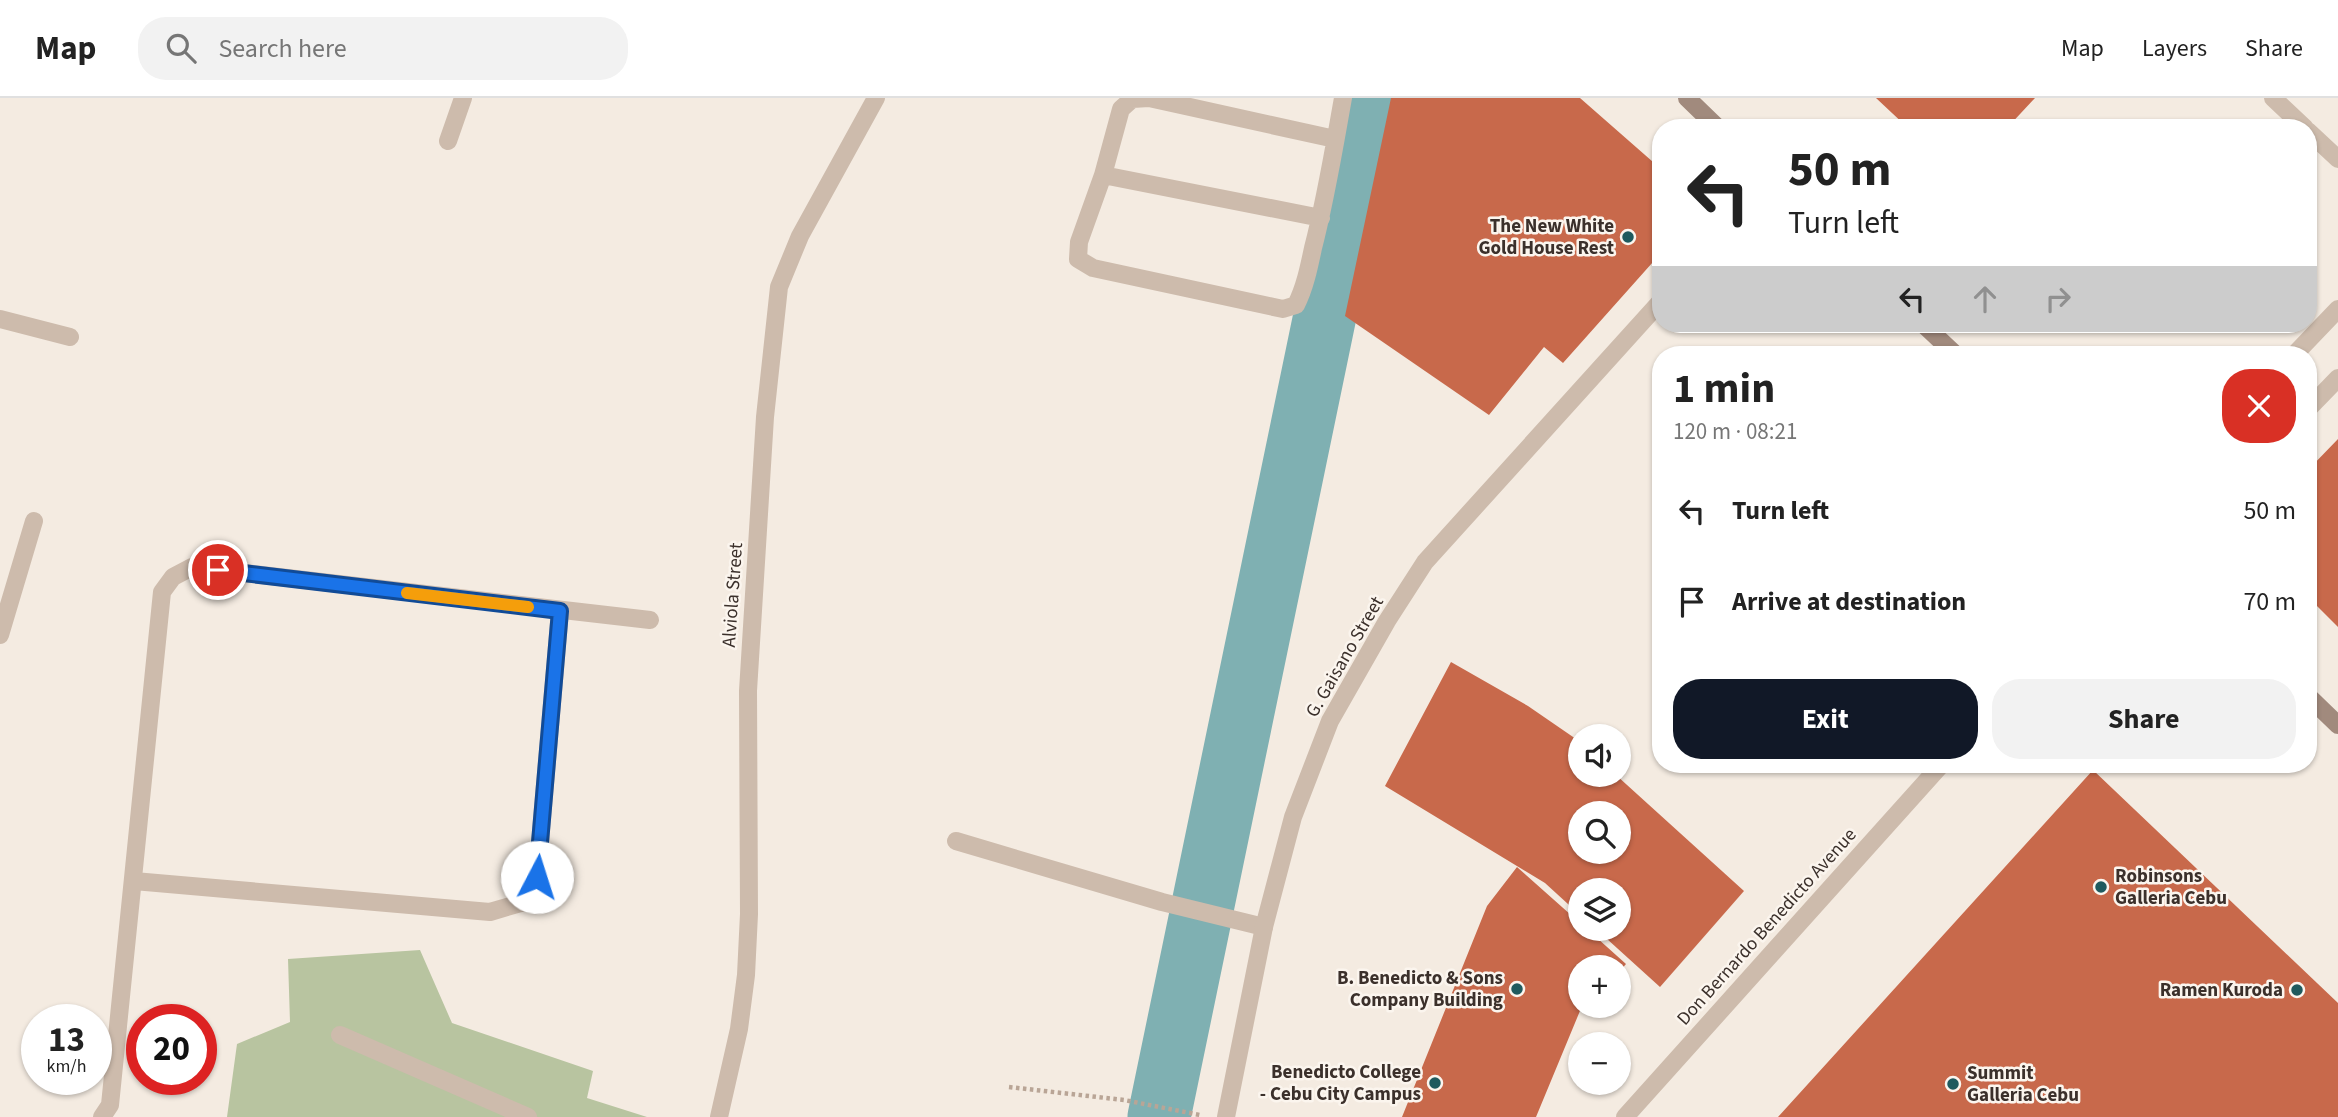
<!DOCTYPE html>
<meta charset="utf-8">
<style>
:root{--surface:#fff;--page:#f2f2f2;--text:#222;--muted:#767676;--line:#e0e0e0;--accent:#111827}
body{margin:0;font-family:"Source Sans 3",sans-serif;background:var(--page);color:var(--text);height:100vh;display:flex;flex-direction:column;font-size:26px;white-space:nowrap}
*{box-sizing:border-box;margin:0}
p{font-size:23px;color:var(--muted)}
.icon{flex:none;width:38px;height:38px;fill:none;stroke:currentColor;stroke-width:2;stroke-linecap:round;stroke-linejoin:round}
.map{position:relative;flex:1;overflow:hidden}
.panel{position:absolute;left:1652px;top:248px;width:665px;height:427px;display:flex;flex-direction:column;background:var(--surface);border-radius:28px;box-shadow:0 2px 5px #0004}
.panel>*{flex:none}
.hud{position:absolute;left:1652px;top:21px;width:665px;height:214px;border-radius:28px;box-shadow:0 2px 5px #0004;background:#fff;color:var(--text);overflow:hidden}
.tools{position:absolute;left:1568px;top:626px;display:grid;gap:14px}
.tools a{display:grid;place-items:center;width:63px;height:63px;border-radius:50%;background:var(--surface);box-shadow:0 2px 5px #0004;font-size:35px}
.speed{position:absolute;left:21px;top:906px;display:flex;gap:14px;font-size:35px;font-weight:700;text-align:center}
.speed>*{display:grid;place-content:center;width:91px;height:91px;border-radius:50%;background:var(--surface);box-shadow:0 2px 5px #0004;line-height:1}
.speed small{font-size:18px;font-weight:400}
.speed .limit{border:10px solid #d22;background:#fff;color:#111}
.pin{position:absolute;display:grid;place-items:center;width:60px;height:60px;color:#fff;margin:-30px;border:4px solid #fff;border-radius:50%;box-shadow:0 2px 7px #0007}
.me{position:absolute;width:77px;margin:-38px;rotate:5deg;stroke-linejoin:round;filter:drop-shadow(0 0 5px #0008)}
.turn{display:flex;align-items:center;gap:24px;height:147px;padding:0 21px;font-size:32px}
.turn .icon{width:91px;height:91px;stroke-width:2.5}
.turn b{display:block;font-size:49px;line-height:60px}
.lanes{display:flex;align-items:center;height:66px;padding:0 21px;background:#0003;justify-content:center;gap:35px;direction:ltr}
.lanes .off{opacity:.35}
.round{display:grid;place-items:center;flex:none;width:74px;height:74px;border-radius:28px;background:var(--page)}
.headline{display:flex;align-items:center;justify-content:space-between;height:119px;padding:0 21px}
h1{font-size:42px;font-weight:700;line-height:52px}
.primary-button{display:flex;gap:14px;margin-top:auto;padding:14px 21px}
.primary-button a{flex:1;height:80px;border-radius:28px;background:var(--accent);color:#fff;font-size:28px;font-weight:700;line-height:80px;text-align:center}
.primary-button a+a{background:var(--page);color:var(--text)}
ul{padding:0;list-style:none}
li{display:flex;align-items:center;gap:21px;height:91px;padding:0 21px}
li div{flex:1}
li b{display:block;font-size:26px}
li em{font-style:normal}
header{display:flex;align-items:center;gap:42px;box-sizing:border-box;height:98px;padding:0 35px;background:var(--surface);border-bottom:2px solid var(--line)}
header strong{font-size:33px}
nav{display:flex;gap:38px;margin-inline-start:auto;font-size:24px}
.search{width:490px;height:63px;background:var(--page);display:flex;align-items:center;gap:18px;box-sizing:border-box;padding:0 24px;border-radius:28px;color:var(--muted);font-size:26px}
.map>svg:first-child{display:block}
</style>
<header>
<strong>Map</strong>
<div class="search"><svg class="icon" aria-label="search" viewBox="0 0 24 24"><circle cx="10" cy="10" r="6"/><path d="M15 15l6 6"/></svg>Search here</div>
<nav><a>Map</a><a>Layers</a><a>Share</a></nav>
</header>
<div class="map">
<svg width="2338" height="1019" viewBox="0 0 2338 1019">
<rect width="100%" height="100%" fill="#f4ebe1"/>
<!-- green -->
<path fill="#b8c4a0" d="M 420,852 L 452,925 L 593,973 L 587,1000 L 647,1019 L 227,1019 L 237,946 L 290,924 L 288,861 Z"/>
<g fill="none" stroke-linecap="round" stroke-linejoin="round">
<!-- river -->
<path stroke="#7fb0b2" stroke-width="63" d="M 1159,1019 L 1370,0"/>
</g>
<!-- building -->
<path fill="#c8694b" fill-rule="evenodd" d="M 1391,0 L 1580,0 L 1661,71 L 1661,155 L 1563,265 L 1544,249 L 1489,317 L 1345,218 Z
M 1876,0 L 2035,0 L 2007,30 L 1908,30 Z
M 2338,341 L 2338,529 L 2308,499 L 2308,372 Z
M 1451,564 L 1528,608 L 1576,641 L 1580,645 L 1580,677 L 1616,677 L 1744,793 L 1660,889 L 1596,831 L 1619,831 L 1619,793 L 1580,793 L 1580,817 L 1545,785 L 1385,688 ZM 1580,716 L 1619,716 L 1619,754 L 1580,754 Z
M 2093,672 L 2338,905 L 2338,1019 L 1778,1019 Z
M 1517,769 L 1580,825 L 1580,831 L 1587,831 L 1626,866 L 1619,874 L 1619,870 L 1580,870 L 1580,908 L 1582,908 L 1536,1019 L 1402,1019 L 1487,808 Z"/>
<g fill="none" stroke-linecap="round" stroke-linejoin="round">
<!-- path -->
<path stroke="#b9a596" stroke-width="4.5" stroke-dasharray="3.5 3.5" stroke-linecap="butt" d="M 1009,989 L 1124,1002 L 1200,1017"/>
<!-- service -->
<path stroke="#cdbbac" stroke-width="18" d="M 2273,0 L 2305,30
M 2308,33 L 2338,61
M 1335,41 L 1149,0 L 1132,1 L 1121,11 L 1103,77 L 1079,144 L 1078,161 L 1093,170 L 1283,211 L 1296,207 C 1305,189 1309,169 1313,150 C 1326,100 1334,50 1343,0
M 1103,77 L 1321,120
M 0,221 L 70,239
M 0,537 L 34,423
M 956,743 L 1162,804 L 1264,829
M 134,783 L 490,814 L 524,804 L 537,779 L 560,513
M 340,937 L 528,1019
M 102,1019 L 110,1007 L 162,494 L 173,479 L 192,469 L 650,522"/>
<!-- minor -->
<path stroke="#cdbbac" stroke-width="18" d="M 448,43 L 463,0
M 2294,257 L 2338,211
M 2308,311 L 2338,280
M 719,1019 L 739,931 L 746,877 L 749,816 L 748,593 L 765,319 L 779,189 L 800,138 L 876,0
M 1226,1019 L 1264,829 L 1293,719 L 1330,623 L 1387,523 L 1425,464 L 1661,203
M 1625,1019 L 1941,667"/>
<!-- secondary -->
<path stroke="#a18a7d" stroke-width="18" d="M 1687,0 L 1718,30
M 1923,226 L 1956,257
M 2308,598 L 2338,627"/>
</g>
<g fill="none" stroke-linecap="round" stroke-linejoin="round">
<!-- route casing -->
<g stroke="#114b97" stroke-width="18">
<path id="route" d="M 218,472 L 560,513 L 537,779"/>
</g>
<!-- route -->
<use href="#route" stroke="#1a73e8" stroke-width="12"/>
<!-- slow -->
<path stroke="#f59e0b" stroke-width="12" d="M 407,495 L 528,509"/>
</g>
<!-- markers -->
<g fill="#1f5a5e" stroke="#fbf5ee" stroke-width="2.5">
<circle cx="1628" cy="139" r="7"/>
<circle cx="2101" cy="789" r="7"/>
<circle cx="1517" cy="891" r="7"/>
<circle cx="2297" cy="892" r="7"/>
<circle cx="1435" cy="985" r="7"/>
<circle cx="1953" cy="986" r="7"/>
</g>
<g text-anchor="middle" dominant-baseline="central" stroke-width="5" stroke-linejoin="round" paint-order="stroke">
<!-- poi labels -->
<g font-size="19" font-weight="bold" fill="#3b302b" stroke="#fbf5ee" text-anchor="end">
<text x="1614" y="128">The New White<tspan x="1614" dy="22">Gold House Rest</tspan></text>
<text x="2115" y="778" text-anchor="start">Robinsons<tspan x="2115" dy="22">Galleria Cebu</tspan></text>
<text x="1503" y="880">B. Benedicto &amp; Sons<tspan x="1503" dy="22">Company Building</tspan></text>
<text x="2283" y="892">Ramen Kuroda</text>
<text x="1421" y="974">Benedicto College<tspan x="1421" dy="22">- Cebu City Campus</tspan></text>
<text x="1967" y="975" text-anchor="start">Summit<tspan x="1967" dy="22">Galleria Cebu</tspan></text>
</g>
<!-- street labels -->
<g font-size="19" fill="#3b302b" stroke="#fbf5ee">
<text transform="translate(733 497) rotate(-86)">Alviola Street</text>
<text transform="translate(1345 559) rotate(-60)">G. Gaisano Street</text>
<text transform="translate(1767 829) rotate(-48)">Don Bernardo Benedicto Avenue</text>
</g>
</g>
</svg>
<div class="tools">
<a><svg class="icon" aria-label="sound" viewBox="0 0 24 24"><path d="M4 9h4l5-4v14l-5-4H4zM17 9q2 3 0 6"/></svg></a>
<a><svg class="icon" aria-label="search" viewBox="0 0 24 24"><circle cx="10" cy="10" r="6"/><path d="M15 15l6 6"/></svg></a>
<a><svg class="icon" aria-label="layers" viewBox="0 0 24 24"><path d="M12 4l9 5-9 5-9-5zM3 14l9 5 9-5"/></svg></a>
<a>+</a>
<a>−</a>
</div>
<div class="speed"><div>13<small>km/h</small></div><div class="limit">20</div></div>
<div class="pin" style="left:218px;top:472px;background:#d93025"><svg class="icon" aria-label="arrive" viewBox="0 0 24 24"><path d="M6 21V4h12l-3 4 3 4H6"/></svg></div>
<svg class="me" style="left:537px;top:779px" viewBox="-20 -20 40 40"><circle r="19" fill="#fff"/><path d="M0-13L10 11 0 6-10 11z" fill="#1a73e8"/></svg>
<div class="hud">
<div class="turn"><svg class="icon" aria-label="left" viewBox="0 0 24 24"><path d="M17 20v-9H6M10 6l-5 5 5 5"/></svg><div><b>50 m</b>Turn left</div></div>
<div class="lanes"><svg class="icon" aria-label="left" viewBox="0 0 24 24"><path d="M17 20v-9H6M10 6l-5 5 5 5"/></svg><svg class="icon off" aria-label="ahead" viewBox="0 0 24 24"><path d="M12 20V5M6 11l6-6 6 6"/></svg><svg class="icon off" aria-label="right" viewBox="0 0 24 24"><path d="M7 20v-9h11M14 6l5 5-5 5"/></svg></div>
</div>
<section class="panel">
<div class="headline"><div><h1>1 min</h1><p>120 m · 08:21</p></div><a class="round" style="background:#d93025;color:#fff"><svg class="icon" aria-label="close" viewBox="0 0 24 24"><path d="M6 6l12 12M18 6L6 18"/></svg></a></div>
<ul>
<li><svg class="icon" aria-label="left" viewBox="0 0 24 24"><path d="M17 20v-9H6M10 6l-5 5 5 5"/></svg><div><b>Turn left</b></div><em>50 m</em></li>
<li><svg class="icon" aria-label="arrive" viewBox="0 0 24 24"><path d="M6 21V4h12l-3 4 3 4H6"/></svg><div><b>Arrive at destination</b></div><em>70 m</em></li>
</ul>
<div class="primary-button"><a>Exit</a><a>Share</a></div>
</section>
</div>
